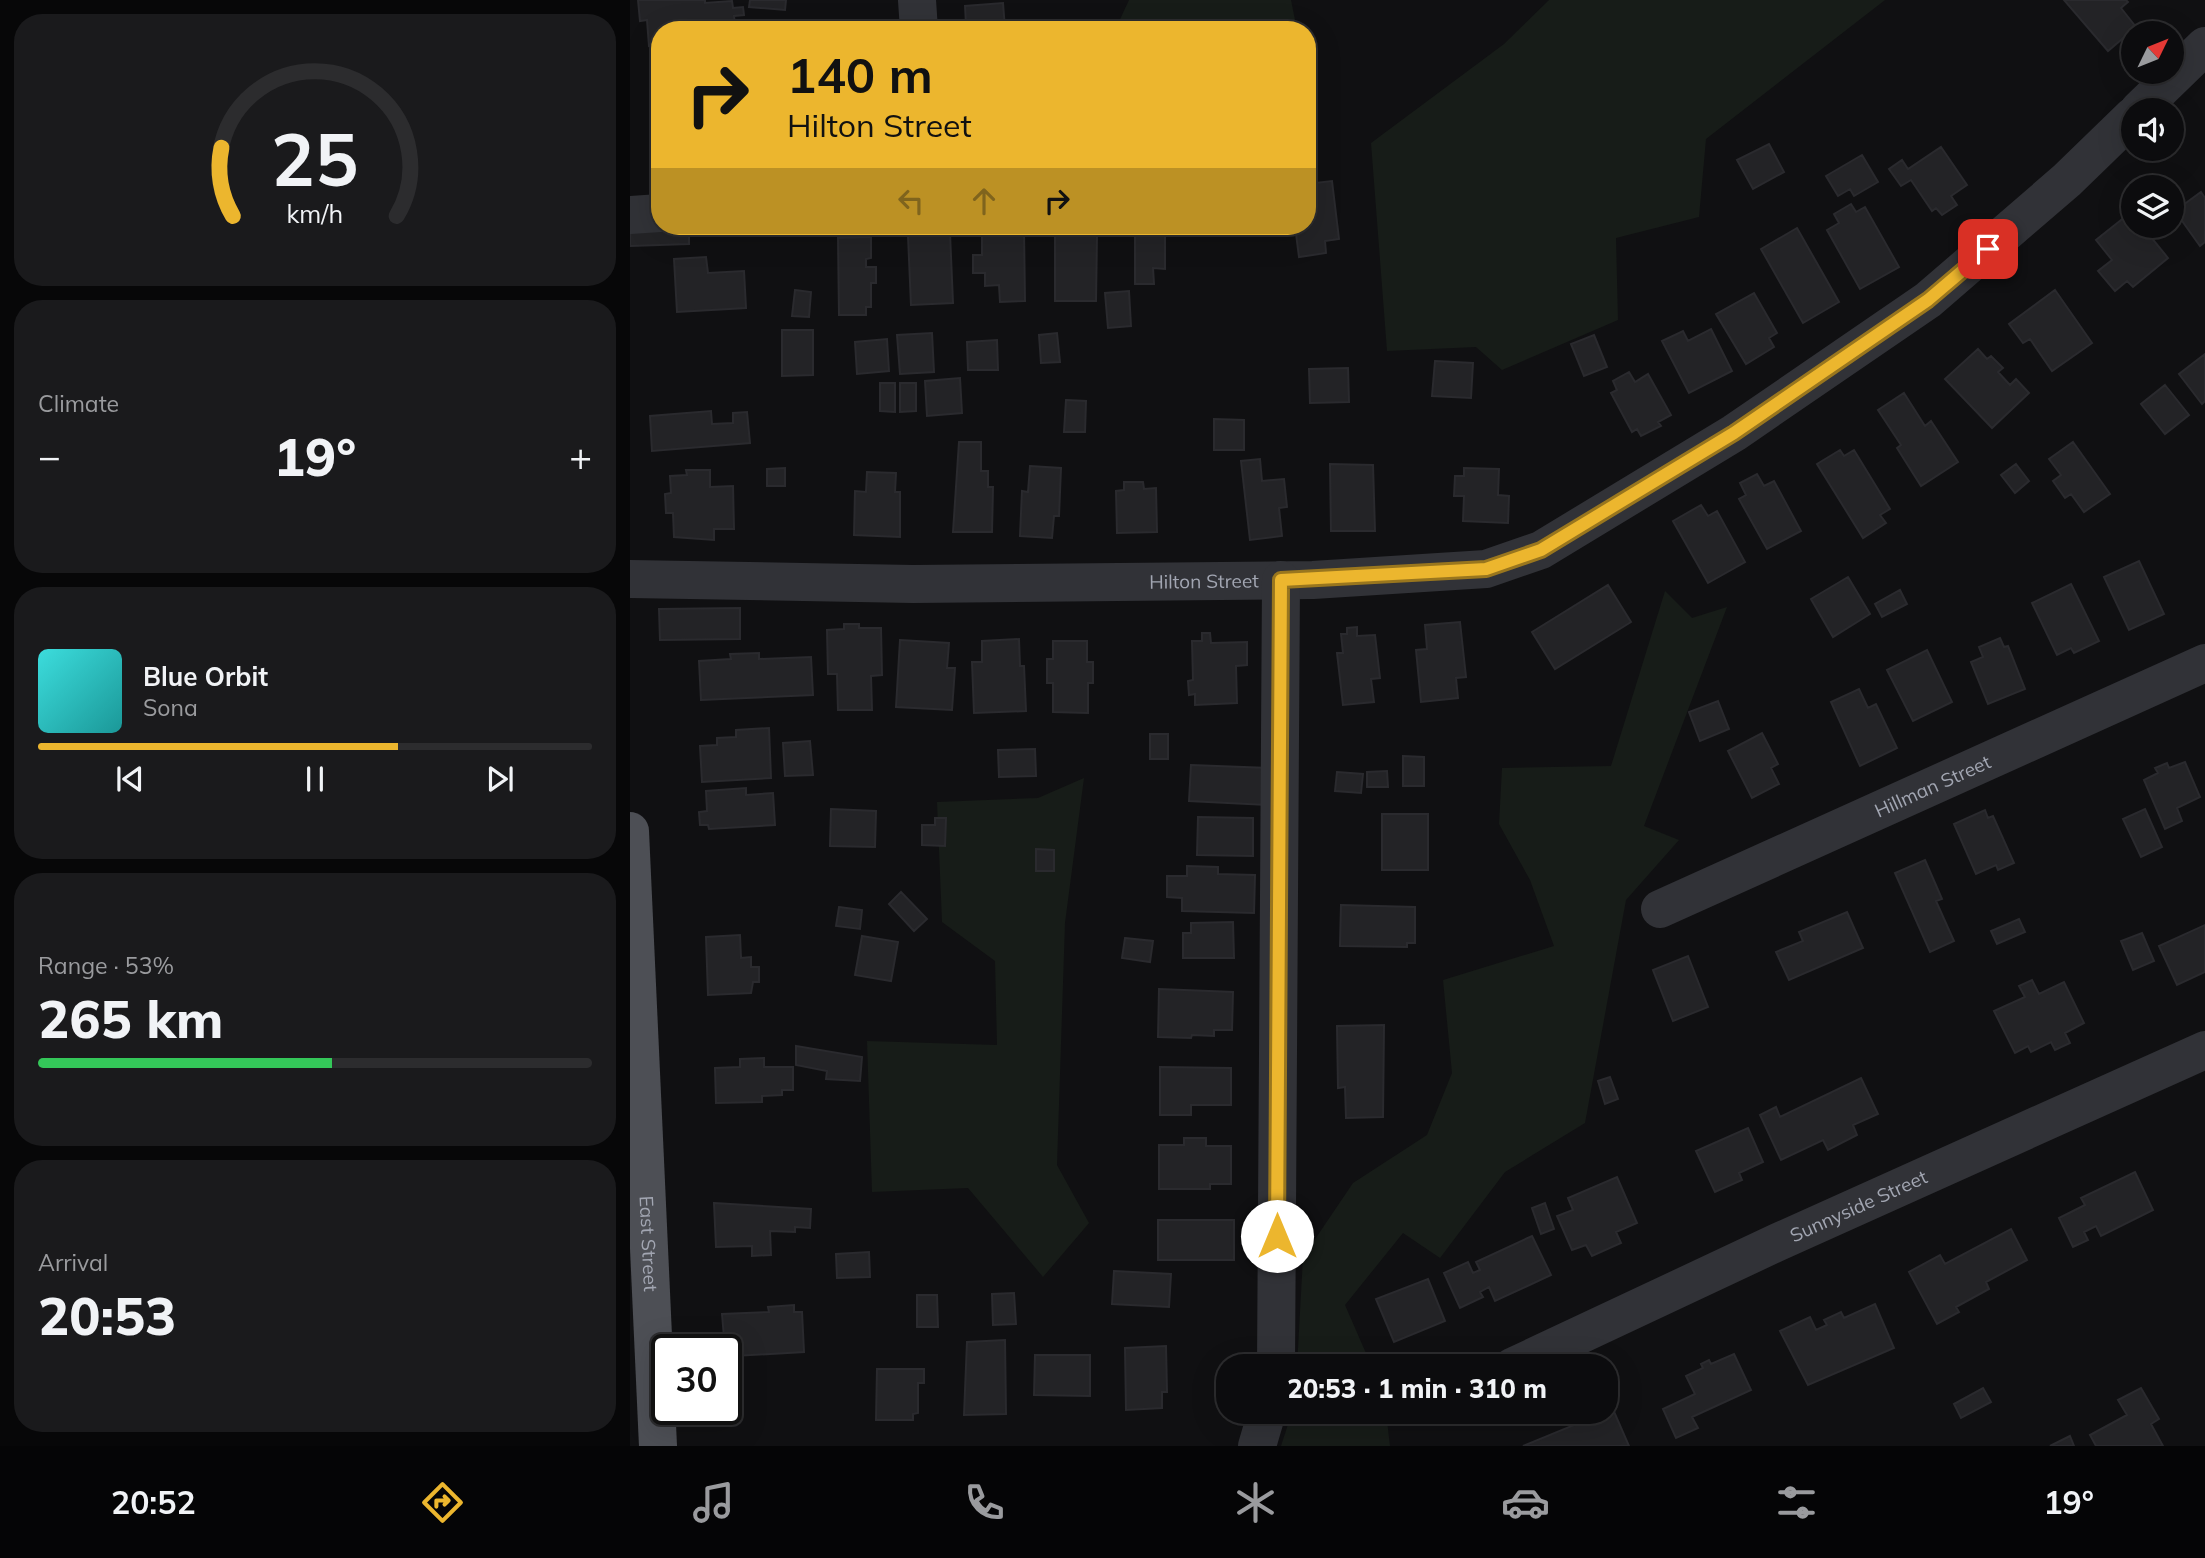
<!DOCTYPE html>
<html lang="en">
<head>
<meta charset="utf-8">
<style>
  :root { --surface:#0c0c0e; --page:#1a1a1c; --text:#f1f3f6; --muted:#9a9b9e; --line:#2c2c2e; --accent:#ecb62e }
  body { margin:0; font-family:Mulish,sans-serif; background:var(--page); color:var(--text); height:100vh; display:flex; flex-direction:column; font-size:26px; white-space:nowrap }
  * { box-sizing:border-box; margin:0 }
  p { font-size:23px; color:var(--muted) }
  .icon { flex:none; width:38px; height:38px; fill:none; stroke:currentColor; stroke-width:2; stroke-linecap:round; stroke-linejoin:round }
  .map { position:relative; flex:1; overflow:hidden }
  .details { display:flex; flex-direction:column; gap:14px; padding:14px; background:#070708; width:630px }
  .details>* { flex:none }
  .guide { position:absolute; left:21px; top:21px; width:665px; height:214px; border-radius:28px; box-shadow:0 7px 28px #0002,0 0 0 2px var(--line); background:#ecb62e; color:#111; overflow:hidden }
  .needle { width:46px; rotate:47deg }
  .tools { position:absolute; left:1491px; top:21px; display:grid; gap:14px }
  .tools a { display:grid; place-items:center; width:63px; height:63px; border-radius:50%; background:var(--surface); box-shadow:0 7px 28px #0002,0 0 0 2px var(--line); font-size:35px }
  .speed { position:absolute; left:21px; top:1334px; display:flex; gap:14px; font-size:35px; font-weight:700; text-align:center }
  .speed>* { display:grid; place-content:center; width:91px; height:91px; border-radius:50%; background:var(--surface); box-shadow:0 7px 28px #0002,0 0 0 2px var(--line); line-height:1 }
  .speed .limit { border:4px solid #111; border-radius:10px; background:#fff; color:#111 }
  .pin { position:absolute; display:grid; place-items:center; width:60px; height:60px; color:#fff; margin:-30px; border-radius:14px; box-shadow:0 4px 10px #0006 }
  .me { position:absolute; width:77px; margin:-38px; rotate:0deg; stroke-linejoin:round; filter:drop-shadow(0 0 5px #0008) }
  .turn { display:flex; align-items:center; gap:24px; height:147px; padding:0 21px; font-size:32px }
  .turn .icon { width:91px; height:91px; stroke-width:2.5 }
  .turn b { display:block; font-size:49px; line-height:60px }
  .lanes { display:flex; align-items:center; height:66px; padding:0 21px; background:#0003; justify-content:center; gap:35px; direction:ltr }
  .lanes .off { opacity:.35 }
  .big { font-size:52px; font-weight:800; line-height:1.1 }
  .details .widget { flex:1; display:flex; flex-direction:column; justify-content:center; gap:10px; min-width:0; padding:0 24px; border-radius:28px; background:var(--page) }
  .details .dial { align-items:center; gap:0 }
  .dial svg { height:182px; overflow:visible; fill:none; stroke:var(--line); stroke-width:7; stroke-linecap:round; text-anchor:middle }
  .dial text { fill:var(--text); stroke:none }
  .song { display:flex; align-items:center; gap:21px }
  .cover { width:84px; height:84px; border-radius:10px; background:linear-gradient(135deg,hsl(180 70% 55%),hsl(180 70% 35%)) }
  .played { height:7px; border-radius:4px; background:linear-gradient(90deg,var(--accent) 65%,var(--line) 65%) }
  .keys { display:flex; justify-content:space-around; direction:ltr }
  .heat { display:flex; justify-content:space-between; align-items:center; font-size:38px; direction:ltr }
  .charge { height:10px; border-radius:5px; background:linear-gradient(90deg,#34c759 53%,var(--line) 0) }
  .trip { position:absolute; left:586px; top:1354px; width:402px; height:70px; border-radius:28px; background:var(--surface); box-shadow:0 7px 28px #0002,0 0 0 2px var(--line); font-weight:800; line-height:70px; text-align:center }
  .tab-bar { display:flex; height:112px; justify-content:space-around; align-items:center; background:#050506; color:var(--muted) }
  .tab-bar .icon { width:49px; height:49px }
  .tab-bar .current { color:var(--accent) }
  .tab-bar b { font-size:32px; color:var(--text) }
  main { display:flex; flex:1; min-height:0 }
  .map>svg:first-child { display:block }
</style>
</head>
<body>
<main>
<section class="details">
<div class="widget dial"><svg viewBox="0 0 100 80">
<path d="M14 69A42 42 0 1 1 86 69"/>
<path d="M14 69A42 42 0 0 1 9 39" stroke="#ecb62e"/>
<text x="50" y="56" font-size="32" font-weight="700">25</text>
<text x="50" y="72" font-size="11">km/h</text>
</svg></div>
<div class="widget"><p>Climate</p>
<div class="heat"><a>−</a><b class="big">19°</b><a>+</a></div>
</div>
<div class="widget">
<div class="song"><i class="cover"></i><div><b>Blue Orbit</b><p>Sona</p></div></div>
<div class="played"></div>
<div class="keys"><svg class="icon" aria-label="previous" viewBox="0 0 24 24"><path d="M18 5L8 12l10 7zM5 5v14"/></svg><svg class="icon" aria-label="pause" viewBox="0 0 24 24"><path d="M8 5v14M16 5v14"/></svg><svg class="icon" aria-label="next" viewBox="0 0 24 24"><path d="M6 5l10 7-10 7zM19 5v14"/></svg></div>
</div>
<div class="widget"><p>Range · 53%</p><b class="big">265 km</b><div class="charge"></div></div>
<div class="widget"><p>Arrival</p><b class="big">20:53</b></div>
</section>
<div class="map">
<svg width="1575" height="1446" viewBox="0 0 1575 1446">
  <rect width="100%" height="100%" fill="#101012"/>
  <path fill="#171c18" d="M499,0h162l4,20 -23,10h-157z
    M919,0h336l-179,139 -7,78 -83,21 2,82 -116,50 -26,-23 -89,4 -16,-208 133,-99z
    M1035,591l27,27 35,-11 -83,219 35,14 -53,60 -41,223 -80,49 -65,86 -37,-25 -58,72 27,62h-75l6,-110 50,-74 74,-48 25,-62 -9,-93 111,-34 -24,-66 -31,-56 3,-56 109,-2z
    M454,778l-19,145 -8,242 32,58 -46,54 -75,-89 -96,4 -5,-151 130,4 -2,-84 -53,-39 -5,-120 101,-4z
    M662,1412h94l4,34h-109z"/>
  <path fill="#232326" stroke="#2a2a2e" stroke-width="2" d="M8,0h67v3l27,-2 1,7 10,-1 1,8 -10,1 1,9 -18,2v3h-57v14l-11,2 -2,-26 -7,1z
    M120,0h36l-1,10 -36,-3z
    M1434,0h62l2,2 -7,6 15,19 -28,24z
    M373,3l2,26 9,1h-52v-6h4l-1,-18z
    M200,28h63v2h-63z
    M30,92v38h-4l-3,-37z
    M1139,144l15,28 -31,17 -16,-29z
    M1311,147l26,38 -16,11 6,9 -15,10 -6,-7 -4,3 -21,-31 -10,6 -12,-17 13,-9 6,9z
    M1232,155l16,27 -24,14 -4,-7 -12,7 -12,-20z
    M702,181l7,58 -14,2 1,12 -27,4 -4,-31h12v-42z
    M1571,192l4,6v44l-5,4 -25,-35z
    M1221,204l5,8 9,-5 34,60 -39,22 -33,-59 12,-7 -5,-9z
    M1501,212l2,14h9l26,32 -35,29 -6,-6 -12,10 -17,-20 14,-11 -16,-20z
    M0,218l30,8h29v18l-59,2z
    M425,226h21l-1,9h22l-1,66h-41z
    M505,226h30v43l-12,-1 1,16h-19z
    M1167,228l42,74 -36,21 -42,-74z
    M394,231l1,70 -25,1 -1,-17 -14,1v-13h-12v-18h9v-23z
    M320,233l3,70 -42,2 -3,-69z
    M241,237v21l-5,1v8h10v16h-5v24h-5v8h-27l-1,-77z
    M76,257l2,16 36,-2 2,37 -69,4 -3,-53z
    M165,290l16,2 -2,25 -17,-1z
    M1425,290l37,53 -40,28 -22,-32 -7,4 -14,-19z
    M499,291l2,35 -23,2 -3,-35z
    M1124,293l23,40 -8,5 5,9 -28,17 -30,-50z
    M1081,329l21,42 -43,22 -27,-52 21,-10 5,10z
    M152,330h31v45l-31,1z
    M302,333l2,39 -34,2 -3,-39z
    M427,333l3,29 -19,1 -2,-28z
    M964,335l13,32 -23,9 -13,-32z
    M257,339l2,32 -32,3 -2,-32z
    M367,340l1,30h-30l-1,-28z
    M1348,349l9,10 4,-3 12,12 -5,4 12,13 6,-6 13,14 -37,35 -47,-49z
    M1575,354v47l-3,3 -23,-30z
    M805,361l38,2 -2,35 -39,-2z
    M718,368l1,34 -39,1 -1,-34z
    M999,372l6,10 13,-8 23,41 -13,7 3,4 -20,10 -4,-7 -5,3 -21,-39 6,-3 -4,-9z
    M330,378l2,35 -35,3 -2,-35z
    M250,383h15v29l-15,-1z
    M270,383h16v28l-16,1z
    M1535,385l24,30 -24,19 -24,-30z
    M1274,393l21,33 6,-5 27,41 -37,24 -24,-38 4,-3 -23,-35z
    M436,400l20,1 -1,31h-21z
    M81,411l1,13 21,-1v-10l14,-1 3,31 -98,8 -2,-35z
    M584,419l30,1v30h-30z
    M329,442h22v29h7v16h5l-1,45h-39z
    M1443,442l37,52 -26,18 -13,-18 -6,4 -12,-17 8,-6 -12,-16z
    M1210,450l4,6 10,-6 36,59 -10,6 6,8 -23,15 -46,-74z
    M630,459l2,22 22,-2 3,28 -8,1 3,28 -32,4 -9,-79z
    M700,464l43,1 2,66h-44z
    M1386,464l13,17 -14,12 -14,-18z
    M400,466l31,2 -2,48h-5l-2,22 -32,-2 2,-45 6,1z
    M155,468v18h-18v-17z
    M834,468l35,1 -1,26 11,1 -1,27 -45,-2 1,-25h-10l1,-20h9z
    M56,470h24v17l23,-1 1,43h-20v11l-40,-3 -1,-24h-7l-1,-19 6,-1 -1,-17 17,-1z
    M237,472l29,1 -1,19h5v45l-46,-2 1,-44 11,1z
    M1127,474l7,12 10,-5 27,50 -34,18 -28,-50 7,-4 -6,-12z
    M494,482h19l1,7 12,-1 1,44 -40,1 -1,-42 8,-1z
    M1071,505l7,11 9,-5 28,51 -37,21 -35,-62z
    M1509,561l25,53 -35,16 -25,-53z
    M1218,577l22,37 -37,23 -22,-38z
    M1441,584l28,57 -25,12 -3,-5 -14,7 -25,-52z
    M978,585l23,37 -76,47 -23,-37z
    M1270,590l7,14 -25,13 -7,-13z
    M110,608v31l-80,1 -1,-31z
    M830,622l6,55 -10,1 2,20 -37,4 -5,-52 11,-1 -2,-24z
    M214,624h15v4h22l1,47 -11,1 1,34h-34l-1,-36h-9l-1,-44 17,-1z
    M727,627v9l18,-1 5,43 -9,1 3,23 -31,3 -6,-52h6l-2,-19h6v-6z
    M572,633h8l1,10 36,-1v23l-11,1 1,37 -42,2v-11l-6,1 -1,-14 5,-1 -1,-39h10z
    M1370,638l4,9 4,-1 17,43 -37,15 -17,-42 12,-5 -4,-10z
    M389,639l1,27h4l2,45 -52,2 -2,-51h10v-21z
    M270,640l49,3 -2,25h8l-3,42 -56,-3z
    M423,641h34v21h6v21h-5v30l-35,-1v-29h-6v-24h6z
    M1297,650l25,52 -39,19 -26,-51z
    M129,653v6l52,-2 2,38 -112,5 -2,-39 32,-2 -1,-5z
    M1229,689l9,19 8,-4 21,44 -37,18 -29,-64z
    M1088,701l11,28 -29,12 -11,-29z
    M139,728l2,50 -69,4 -2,-36 17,-1v-7l19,-1v-7z
    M1132,733l16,31 -7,4 8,16 -27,14 -24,-47z
    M520,734h18v25h-18z
    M180,741l3,34 -28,1 -2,-33z
    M405,749l1,27 -37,1 -1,-27z
    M773,756l21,1v29h-21z
    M1555,762l15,35 -23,11 5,13 -17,8 -21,-49 14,-7 -3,-5 12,-5 2,5z
    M561,765l78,3 -2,37 -78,-4z
    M757,771l1,16h-21v-15z
    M707,772l26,2 -2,19 -26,-2z
    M116,788v7l27,-2 2,32 -66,4 -1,-4h-8l-1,-13 8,-1 -1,-20z
    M201,809l45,2 -1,36 -45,-1z
    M1515,809l17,38 -21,10 -18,-38z
    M1355,810l3,8 5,-2 21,47 -16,7 -2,-5 -20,9 -22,-50z
    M752,814h46v56h-46z
    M568,817l55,1v38l-56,-1z
    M305,818h11l-1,28 -23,-1v-20h13z
    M406,849l18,1v21h-18z
    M1295,860l17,39 -6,2 18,40 -24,11 -35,-79z
    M557,866l31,1v7l37,1 -1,38 -72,-2v-13l-15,-1v-21h20z
    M271,892l26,27 -13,12 -25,-27z
    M711,905l74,2v36h-8v4l-67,-1z
    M209,907l23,3 -2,19 -24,-3z
    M1217,912l16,36 -74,32 -13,-28 27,-11 -4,-9z
    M1389,919l6,13 -28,12 -6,-13z
    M603,922l1,36h-51v-25h8v-10z
    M1575,925v47l-28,13 -18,-39z
    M1512,933l12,28 -21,9 -12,-29z
    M110,935l1,23 10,-1v10h8v15h-6l-2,11 -43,2 -2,-58z
    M232,936l36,6 -7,39 -36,-6z
    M495,938l28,3 -3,21 -28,-4z
    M1058,956l20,51 -35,14 -20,-51z
    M1402,980l7,14 25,-12 20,41 -19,10 5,10 -15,7 -4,-8 -20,10 -3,-6 -13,7 -21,-42 31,-14 -6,-11z
    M529,989l74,3 -1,38h-18v6l-22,-1 -1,3 -33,-1z
    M754,1025l-1,92 -37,1 -1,-31 -7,1 -1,-62z
    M166,1046l66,11 -2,24 -34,-2 1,-8 -31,-6z
    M134,1058v9h29v23h-11v5l-20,1v6l-46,1 -1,-35 25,-1v-8z
    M530,1067l71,1v37h-40v10h-31z
    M980,1077l8,22 -13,5 -7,-23z
    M1231,1078l17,36 -25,11 4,10 -29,15 -5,-10 -42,20 -21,-45 16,-8 4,10z
    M1118,1128l15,34 -24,11 3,7 -27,12 -19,-41z
    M554,1138h22v8h25v38h-21v5h-51v-44h25z
    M1505,1172l18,38 -52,26 -5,-10 -12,6 4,8 -15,7 -14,-29 26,-13 -4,-7z
    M987,1177l20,46 -21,9 5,11 -29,13 -6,-11 -14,5 -15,-34 16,-6 -5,-12z
    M84,1203l97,6 -1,19 -15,-1v5l-25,-1 1,24 -19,1v-10l-36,1z
    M915,1203l9,26 -13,5 -9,-26z
    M528,1220h76v40h-76z
    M1381,1229l16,31 -41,22 3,7 -33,18 3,5 -22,12 -28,-52 31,-17 5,9z
    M902,1236l19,39 -56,26 -6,-14 -9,5 3,5 -23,11 -16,-35 24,-11 5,11 7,-3 -4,-8z
    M239,1252l1,25 -33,1 -1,-24z
    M484,1271l57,3 -2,33 -57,-3z
    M798,1279l17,42 -51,21 -18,-43z
    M384,1293l2,31 -23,1 -1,-31z
    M287,1295h20l1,32h-21z
    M1245,1304l19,44 -86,37 -28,-54 30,-14 6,13 11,-5 -3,-5 17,-8 3,6z
    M164,1305v7h8l2,40 -70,4v-6l-9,-1 -3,-35 47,-2 -1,-5z
    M375,1340l1,74 -42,1 3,-73z
    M536,1346l1,46h-5v16l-36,2 -1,-62z
    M1104,1354l17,36 -59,27 6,11 -22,10 -13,-29 32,-15 -9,-18 17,-8 -2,-4 8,-4 2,4z
    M405,1355h55v41l-56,-1z
    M247,1369h47v14h-6v30l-5,1v6h-37z
    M1353,1388l8,14 -30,16 -7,-14z
    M1511,1388l18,31 -8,5 12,22h-67l-6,-11 37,-20 -9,-15z
    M982,1407l17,39h-106l83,-34z
    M1440,1436l4,10h-24z"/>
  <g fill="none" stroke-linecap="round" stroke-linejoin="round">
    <g stroke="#313237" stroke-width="38">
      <path d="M287,0l2,30"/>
      <path d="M1509,110l66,-64"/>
      <path d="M0,215l30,-2"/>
      <path id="s1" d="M0,579l283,5 400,-4 173,-11 55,-19 193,-117 194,-133 139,-120 66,-64"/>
      <path id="s2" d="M1030,909l545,-246"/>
      <path d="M646,1367l5,-787"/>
      <path id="s3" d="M882,1367l266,-125 427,-192"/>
      <path d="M627,1446l10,-34"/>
    </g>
    <path stroke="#4d4f55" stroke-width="38" id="s4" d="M0,831l28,615"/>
  </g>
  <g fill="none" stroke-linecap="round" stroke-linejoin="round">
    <defs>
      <path id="route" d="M647,1236l4,-656 205,-11 55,-19 193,-117 194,-133 60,-51"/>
    </defs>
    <use href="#route" stroke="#99761e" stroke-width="18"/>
    <use href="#route" stroke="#ecb62e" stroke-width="12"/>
  </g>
  <g text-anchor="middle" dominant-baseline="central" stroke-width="7" stroke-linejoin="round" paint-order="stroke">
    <g font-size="19" fill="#a2a6b2" stroke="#0b0b0d">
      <text stroke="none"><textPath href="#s1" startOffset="574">Hilton Street</textPath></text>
      <text stroke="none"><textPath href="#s2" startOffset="299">Hillman Street</textPath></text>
      <text stroke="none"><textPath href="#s3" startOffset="382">Sunnyside Street</textPath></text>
      <text stroke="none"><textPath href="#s4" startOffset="413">East Street</textPath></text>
    </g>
  </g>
</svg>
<div class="tools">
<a><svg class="needle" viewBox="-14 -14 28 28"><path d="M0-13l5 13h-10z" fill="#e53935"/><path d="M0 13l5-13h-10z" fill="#9a9b9e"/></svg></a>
<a><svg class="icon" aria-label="sound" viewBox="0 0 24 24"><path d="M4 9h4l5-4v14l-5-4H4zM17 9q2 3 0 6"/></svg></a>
<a><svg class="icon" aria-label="layers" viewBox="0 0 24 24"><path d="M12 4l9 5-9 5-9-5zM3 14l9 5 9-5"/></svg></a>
</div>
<div class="speed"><div class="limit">30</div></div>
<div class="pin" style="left:1358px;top:249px;background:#d93025"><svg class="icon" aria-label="arrive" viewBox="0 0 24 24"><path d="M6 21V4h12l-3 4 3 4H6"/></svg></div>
<svg class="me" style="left:647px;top:1236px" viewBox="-20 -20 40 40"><circle r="19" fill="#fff"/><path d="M0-13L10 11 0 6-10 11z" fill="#ecb62e"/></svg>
<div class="trip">20:53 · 1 min · 310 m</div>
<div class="guide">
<div class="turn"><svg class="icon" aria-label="right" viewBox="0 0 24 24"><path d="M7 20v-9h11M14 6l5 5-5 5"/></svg><div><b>140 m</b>Hilton Street</div></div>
<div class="lanes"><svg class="icon off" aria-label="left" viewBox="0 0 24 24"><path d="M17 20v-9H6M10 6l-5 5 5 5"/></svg><svg class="icon off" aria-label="ahead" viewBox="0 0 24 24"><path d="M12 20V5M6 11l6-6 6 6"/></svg><svg class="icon" aria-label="right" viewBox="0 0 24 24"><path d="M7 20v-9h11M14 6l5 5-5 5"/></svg></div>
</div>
</div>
</main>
<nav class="tab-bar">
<b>20:52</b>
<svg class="icon current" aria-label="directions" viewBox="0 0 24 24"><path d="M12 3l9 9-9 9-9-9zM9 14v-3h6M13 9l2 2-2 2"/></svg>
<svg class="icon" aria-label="music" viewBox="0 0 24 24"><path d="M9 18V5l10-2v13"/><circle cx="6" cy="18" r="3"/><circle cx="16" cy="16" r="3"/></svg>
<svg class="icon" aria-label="phone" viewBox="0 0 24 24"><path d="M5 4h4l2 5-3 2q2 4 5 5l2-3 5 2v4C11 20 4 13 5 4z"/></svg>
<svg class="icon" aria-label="climate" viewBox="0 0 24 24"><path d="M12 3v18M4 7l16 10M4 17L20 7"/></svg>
<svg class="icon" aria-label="car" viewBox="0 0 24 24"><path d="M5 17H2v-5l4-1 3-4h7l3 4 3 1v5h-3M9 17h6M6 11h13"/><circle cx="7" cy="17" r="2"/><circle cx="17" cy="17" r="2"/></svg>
<svg class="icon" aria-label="filters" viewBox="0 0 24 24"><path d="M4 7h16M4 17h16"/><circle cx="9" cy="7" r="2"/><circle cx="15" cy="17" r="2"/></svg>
<b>19°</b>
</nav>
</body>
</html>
